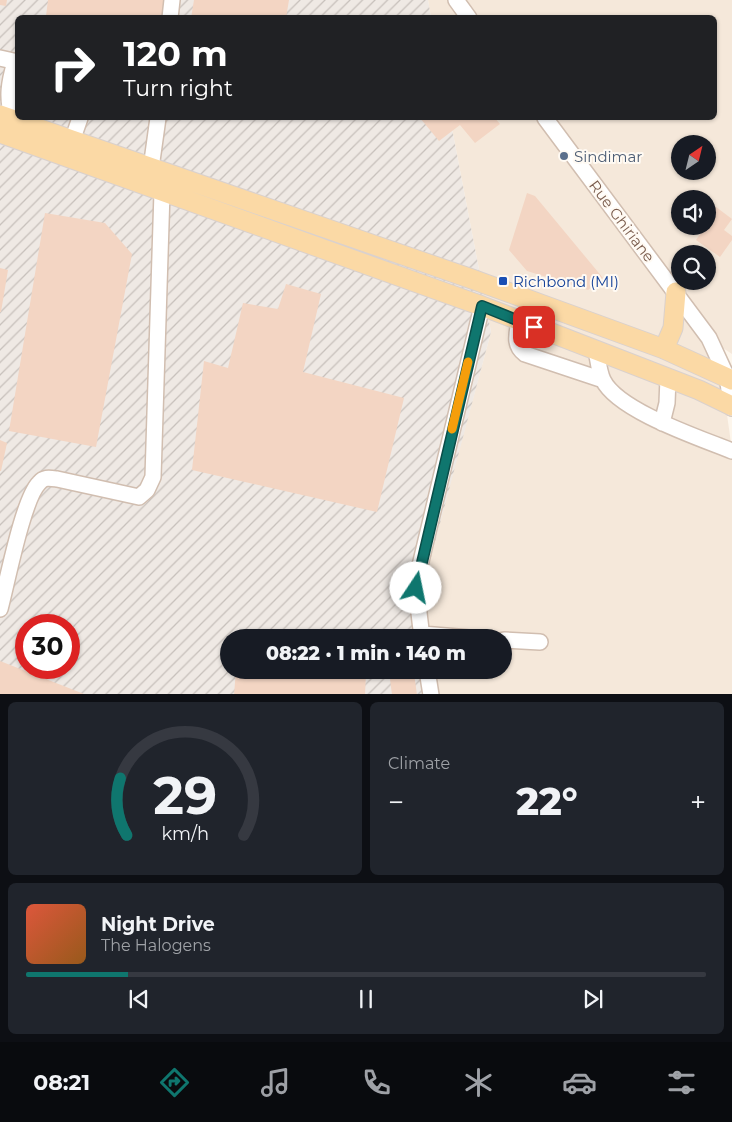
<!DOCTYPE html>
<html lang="en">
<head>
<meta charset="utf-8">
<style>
  :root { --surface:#171b24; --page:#20242c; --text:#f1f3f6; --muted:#9ea1a6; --line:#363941; --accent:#0f766e }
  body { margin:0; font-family:Montserrat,sans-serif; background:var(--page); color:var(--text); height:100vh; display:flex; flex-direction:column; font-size:19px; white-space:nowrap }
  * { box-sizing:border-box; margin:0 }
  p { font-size:16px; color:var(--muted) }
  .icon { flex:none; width:28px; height:28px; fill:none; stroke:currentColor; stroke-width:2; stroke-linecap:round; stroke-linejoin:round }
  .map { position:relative; height:694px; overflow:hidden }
  .side { display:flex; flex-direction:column; gap:8px; padding:8px; background:#0d0f14; flex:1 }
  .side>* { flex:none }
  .banner { position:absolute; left:15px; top:15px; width:702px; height:105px; border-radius:8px; box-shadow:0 1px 4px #0004; background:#202124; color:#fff; overflow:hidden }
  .needle { width:32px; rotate:35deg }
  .buttons { position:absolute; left:671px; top:135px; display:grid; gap:10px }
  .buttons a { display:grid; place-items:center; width:45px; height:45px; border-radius:50%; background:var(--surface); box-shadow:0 1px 4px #0004; font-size:25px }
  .speed { position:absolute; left:15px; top:614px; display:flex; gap:10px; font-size:25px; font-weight:700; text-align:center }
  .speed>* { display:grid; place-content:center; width:65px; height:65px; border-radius:50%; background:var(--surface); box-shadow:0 1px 4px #0004; line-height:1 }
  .speed .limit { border:8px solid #d22; background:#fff; color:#111 }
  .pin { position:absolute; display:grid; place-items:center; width:42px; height:42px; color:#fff; margin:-21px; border-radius:10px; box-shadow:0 2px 8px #0006 }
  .me { position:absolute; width:55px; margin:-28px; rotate:11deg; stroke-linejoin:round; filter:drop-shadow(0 0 4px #0008) }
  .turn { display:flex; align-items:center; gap:18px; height:105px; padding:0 25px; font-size:22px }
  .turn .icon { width:65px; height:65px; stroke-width:2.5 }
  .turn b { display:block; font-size:35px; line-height:42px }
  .big { font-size:38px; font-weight:800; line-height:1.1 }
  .side .card { flex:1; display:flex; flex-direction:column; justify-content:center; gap:8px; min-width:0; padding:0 18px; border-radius:8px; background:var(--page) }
  .side .dial { align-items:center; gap:0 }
  .dial svg { height:130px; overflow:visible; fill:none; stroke:var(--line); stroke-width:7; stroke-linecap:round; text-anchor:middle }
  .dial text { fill:var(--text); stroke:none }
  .song { display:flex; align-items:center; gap:15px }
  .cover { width:60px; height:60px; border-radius:8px; background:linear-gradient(135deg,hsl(10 70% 55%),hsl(30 70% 35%)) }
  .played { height:5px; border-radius:2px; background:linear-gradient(90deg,var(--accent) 15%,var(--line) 15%) }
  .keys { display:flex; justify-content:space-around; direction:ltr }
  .heat { display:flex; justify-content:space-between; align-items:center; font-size:28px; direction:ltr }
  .side .tiles { flex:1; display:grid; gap:8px; grid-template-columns:1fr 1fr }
  .card:last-child { grid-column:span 2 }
  .trip { position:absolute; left:220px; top:629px; width:292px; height:50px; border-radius:25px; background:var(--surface); box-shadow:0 1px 4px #0004; font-weight:800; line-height:50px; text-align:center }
  .tabs { display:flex; height:80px; justify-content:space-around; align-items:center; background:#090b0e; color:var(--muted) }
  .tabs .icon { width:35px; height:35px }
  .tabs .on { color:var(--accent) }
  .tabs b { font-size:22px; color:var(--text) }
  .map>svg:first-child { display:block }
</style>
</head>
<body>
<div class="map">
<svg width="732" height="695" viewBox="0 0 732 695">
  <defs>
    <pattern id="industrial-furrows" width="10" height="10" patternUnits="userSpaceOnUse" patternTransform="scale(1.25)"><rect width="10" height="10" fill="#efe9e4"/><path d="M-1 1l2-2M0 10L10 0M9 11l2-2" fill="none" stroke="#c7c0bb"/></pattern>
  </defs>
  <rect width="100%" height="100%" fill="#fdf6ec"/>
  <path fill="#f5e8da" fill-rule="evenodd" d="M428,0h304v354l-15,-10 15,106v244h-294l-4,-24h70v-32l-76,-1 -8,-42 71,-263 -41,-214h265v-100l-284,-1zM680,144h28v27h-28zM680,199h28v27h-28zM680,254h28v27h-28z"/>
  <path fill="url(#industrial-furrows)" fill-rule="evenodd" d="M0,0h428l3,17 -413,1v100h432l41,214 -70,263 7,42 -199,1v32h205l4,24 -438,1zM26,625h43v43h-43z"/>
  <path fill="#f3d5c3" d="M0,0h7l-1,6 -6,-1z
    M48,0h117l-3,18h-110l-6,-2z
    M194,0h95l-3,18h-95z
    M420,118h75l5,6 -25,19 -15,-18 -21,16z
    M527,193l8,3 68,82 -15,12 -61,-19 -18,-21z
    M696,193l8,6h-12z
    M708,201l24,18 -8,11 8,6v4l-12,17 -24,-17 6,-9 -7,-5h13z
    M45,213l60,10 27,31 -36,193 -87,-16z
    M0,268l8,2 -7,42h-1z
    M286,284l35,10 -18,78 101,26 -27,114 -185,-42 12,-109 24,7 15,-65 35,6z
    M0,440l7,3 -6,28h-1z
    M0,661l84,33v1h-84z
    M236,670h102l28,3 -1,22h-131z
    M389,671l25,2 3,22h-25z"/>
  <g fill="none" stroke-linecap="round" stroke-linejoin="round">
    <defs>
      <path id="minor" d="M456,0l13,18
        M170,18l2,-18
        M0,58l18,4
        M545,118l164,220 18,39 5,31
        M13,119c-7,-21 -4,-37 2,-57
        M72,141l8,-23
        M151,168l7,-50
        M519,321c-2,13 -6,24 6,33l78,26
        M596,350c2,10 3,22 7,30 15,31 97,58 129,71
        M662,423l5,-20 1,-25
        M0,609c7,-26 23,-110 39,-126 5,-6 10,-5 18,-4l82,18 8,-7 6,-13 9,-285
        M422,634l48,4
        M422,638l-6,-50 1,-10 65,-272
        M504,640l36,2
        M427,670l4,25"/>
      <path id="major" d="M0,115l469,163 195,71 68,31
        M0,133l482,173 217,84 33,16
        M664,349l9,-21 3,-36"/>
    </defs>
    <use href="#minor" stroke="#d1beb0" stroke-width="18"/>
    <use href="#major" stroke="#dad1cd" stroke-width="21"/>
    <use href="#minor" stroke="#fff" stroke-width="15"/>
    <use href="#major" stroke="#fbd9a5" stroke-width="19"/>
  </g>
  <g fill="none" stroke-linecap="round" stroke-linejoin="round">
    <defs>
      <path id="route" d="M416,588l66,-282 52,21"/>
    </defs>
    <use href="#route" stroke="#0a4d48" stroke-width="12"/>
    <use href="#route" stroke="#0f766e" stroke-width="9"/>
    <path stroke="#f59e0b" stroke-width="9" d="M452,429l16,-67"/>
  </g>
  <circle fill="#5c6f8a" stroke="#fffaf3" stroke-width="2" cx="564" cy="156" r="5"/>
  <rect fill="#1a4fb4" stroke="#fffaf3" stroke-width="2" x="498" y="276" width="10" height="10" rx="2.5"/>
  <g text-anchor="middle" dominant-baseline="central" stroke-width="4" stroke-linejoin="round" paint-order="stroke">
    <g font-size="15" fill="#4e5e75" stroke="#fffaf3" text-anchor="start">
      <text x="574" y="156">Sindimar</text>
    </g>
    <g font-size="15" fill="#7a5c4d" stroke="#fffaf3">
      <text transform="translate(622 221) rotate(53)">Rue Ghiriane</text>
    </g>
    <g font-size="15" fill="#164399" stroke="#fffaf3" text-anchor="start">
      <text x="513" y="281">Richbond (MI)</text>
    </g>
  </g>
</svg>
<div class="buttons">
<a><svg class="needle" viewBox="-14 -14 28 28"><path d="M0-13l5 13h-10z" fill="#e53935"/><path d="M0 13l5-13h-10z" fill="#9ea1a6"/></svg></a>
<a><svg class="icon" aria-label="sound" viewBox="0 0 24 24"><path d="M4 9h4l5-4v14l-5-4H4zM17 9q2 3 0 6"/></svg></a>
<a><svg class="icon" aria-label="search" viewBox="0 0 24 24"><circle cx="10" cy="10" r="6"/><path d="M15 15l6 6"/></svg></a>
</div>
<div class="speed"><div class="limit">30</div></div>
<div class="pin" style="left:534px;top:327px;background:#d93025"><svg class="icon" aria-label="arrive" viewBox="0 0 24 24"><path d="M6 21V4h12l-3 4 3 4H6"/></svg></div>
<svg class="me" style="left:416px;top:588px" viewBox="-20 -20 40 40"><circle r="19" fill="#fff"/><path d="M0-13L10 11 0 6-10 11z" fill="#0f766e"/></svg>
<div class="trip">08:22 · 1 min · 140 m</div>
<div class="banner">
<div class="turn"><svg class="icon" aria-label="right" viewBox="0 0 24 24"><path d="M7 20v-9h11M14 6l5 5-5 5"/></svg><div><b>120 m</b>Turn right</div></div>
</div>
</div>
<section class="side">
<div class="tiles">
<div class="card dial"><svg viewBox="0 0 100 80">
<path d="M14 69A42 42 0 1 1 86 69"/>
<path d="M14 69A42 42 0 0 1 10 34" stroke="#0f766e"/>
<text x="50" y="56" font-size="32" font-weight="700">29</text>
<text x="50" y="72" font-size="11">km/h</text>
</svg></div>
<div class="card"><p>Climate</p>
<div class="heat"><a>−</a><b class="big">22°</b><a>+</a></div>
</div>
<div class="card">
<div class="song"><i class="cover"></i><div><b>Night Drive</b><p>The Halogens</p></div></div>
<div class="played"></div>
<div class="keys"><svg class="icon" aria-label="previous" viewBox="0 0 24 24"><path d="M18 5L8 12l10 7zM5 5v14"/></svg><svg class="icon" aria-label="pause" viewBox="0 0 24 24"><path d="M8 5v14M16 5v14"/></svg><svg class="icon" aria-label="next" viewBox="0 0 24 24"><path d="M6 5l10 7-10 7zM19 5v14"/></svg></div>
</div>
</div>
</section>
<nav class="tabs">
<b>08:21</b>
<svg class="icon on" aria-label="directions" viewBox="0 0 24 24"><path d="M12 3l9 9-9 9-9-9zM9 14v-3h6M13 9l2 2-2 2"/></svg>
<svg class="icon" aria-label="music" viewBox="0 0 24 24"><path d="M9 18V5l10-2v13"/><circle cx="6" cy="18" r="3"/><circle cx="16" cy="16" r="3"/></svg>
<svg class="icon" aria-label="phone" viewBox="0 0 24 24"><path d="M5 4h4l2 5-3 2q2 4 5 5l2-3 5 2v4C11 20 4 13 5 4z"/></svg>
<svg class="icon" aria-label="climate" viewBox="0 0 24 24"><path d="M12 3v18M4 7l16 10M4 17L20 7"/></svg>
<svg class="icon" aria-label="car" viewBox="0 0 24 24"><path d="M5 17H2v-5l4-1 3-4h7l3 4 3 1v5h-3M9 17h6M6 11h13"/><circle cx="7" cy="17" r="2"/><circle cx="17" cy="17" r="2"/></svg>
<svg class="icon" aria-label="filters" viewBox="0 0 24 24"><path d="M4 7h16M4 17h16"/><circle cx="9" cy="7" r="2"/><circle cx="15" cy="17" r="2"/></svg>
</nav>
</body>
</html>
